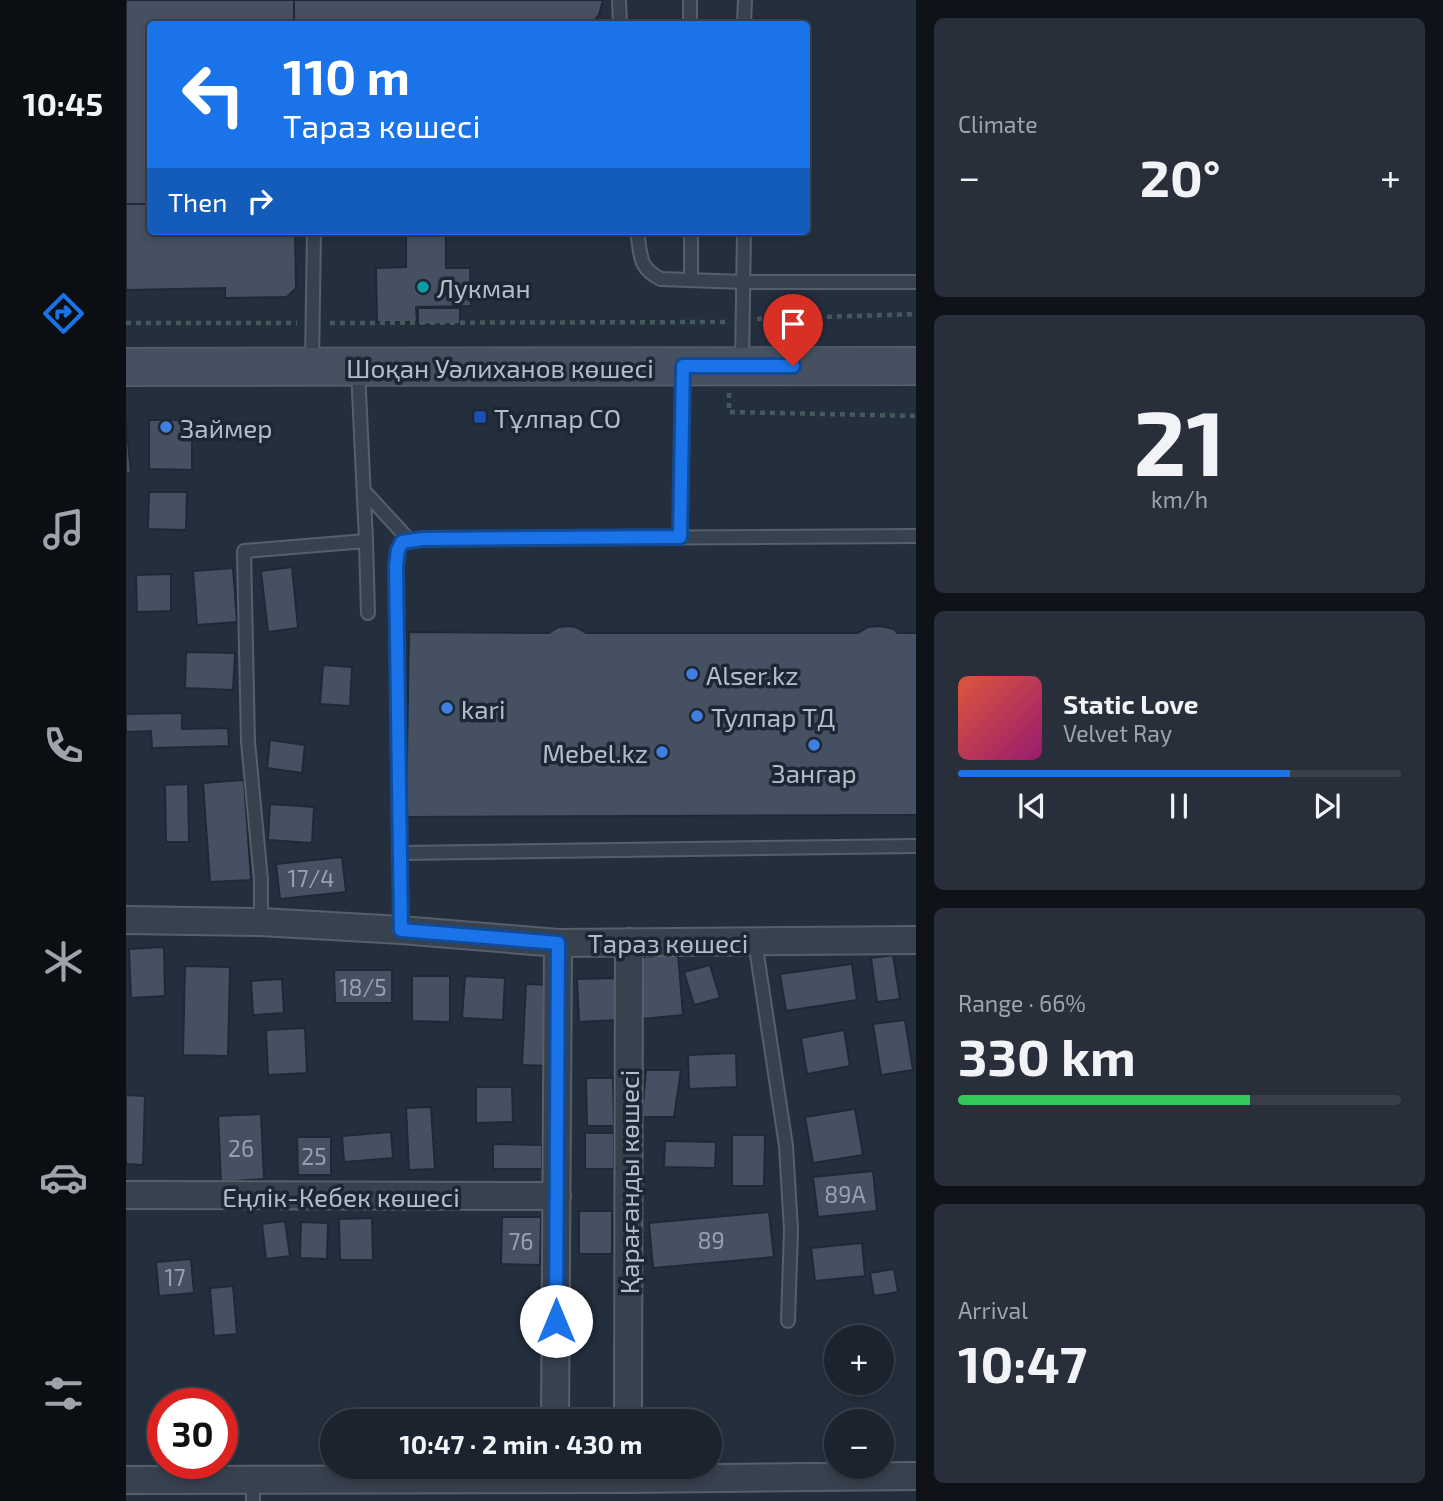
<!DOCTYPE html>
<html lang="en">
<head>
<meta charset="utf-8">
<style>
  :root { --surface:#1b232e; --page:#282f3a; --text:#f1f3f6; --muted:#a0a4aa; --line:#39404a; --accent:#1a73e8 }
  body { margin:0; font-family:"Exo 2",sans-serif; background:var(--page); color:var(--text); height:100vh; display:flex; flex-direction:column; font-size:26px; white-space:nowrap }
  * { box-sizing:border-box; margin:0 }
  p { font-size:23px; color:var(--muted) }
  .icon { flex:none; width:38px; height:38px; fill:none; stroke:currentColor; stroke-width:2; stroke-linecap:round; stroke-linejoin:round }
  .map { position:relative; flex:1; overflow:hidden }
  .drawer { display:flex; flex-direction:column; gap:18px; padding:18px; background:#0f1319; width:527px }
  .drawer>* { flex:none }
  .banner { position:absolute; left:21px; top:21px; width:663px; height:214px; border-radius:7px; box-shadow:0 4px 10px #0003,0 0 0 2px var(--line); background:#1a73e8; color:#fff; overflow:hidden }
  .fabs { position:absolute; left:698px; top:1325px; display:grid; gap:14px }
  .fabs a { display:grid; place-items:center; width:70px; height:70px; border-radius:50%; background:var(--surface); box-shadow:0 4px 10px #0003,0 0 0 2px var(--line); font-size:35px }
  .speed { position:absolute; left:21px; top:1388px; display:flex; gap:14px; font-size:35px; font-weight:700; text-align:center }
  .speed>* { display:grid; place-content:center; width:91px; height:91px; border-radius:50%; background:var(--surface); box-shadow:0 4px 10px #0003,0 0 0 2px var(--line); line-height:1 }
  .speed .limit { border:10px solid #d22; background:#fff; color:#111 }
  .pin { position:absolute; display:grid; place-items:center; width:60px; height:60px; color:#fff; margin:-72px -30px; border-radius:50% 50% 50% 0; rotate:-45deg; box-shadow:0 0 7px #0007 }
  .pin .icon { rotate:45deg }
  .me { position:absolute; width:77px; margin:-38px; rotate:0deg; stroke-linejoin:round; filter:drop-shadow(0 0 5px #0008) }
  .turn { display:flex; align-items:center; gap:24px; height:147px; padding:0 21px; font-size:32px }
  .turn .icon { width:91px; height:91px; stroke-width:2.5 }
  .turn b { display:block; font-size:49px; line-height:60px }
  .then { display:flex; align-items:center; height:66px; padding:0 21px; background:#0003; gap:14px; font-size:26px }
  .big { font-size:52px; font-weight:700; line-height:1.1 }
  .drawer .tile { flex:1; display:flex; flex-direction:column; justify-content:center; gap:10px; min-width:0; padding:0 24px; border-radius:10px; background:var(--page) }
  .drawer .dial { align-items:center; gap:0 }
  .dial b { font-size:91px; line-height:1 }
  .song { display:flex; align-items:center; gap:21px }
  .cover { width:84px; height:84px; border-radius:10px; background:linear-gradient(135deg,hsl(10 70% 55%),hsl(320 70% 35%)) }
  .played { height:7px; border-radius:4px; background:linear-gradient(90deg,var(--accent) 75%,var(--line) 75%) }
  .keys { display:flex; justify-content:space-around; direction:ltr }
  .heat { display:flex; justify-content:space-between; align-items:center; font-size:38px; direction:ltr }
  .charge { height:10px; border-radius:5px; background:linear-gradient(90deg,#34c759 66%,var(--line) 0) }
  .trip { position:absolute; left:194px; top:1409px; width:402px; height:70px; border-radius:35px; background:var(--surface); box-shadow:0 4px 10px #0003,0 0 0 2px var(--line); font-weight:700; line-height:70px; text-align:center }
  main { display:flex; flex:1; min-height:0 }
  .menu { display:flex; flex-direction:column; width:126px; justify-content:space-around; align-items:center; background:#0b0e12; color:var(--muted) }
  .menu .icon { width:49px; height:49px }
  .menu .on { color:var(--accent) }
  .menu b { font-size:32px; color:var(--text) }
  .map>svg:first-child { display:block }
</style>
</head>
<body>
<main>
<nav class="menu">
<b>10:45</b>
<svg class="icon on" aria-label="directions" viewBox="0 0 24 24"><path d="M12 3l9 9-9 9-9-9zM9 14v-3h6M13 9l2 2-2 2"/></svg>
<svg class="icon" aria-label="music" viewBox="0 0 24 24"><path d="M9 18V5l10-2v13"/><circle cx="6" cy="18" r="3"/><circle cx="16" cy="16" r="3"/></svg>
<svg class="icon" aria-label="phone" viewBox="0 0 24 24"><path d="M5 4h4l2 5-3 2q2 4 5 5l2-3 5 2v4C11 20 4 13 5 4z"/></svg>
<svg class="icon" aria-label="climate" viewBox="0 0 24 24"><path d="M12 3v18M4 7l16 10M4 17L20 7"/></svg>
<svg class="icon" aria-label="car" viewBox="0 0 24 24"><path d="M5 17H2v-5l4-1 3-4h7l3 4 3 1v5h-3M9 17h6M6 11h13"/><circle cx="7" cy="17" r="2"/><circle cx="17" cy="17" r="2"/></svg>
<svg class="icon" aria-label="filters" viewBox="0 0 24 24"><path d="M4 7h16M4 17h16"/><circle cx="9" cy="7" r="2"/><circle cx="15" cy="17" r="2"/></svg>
</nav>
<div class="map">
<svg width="791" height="1501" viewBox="0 0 791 1501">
  <rect width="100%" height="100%" fill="#242f3e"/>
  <path fill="#455162" stroke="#1f2835" stroke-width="2" d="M0,0h168v24h-144v180h-24z
    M168,0h309l-4,15 -8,9h-297z
    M0,204h24v27h145l1,57 -9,9 -62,1v-10l-99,2z
    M280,231h40v37h24l1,38 -55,1 1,15h-40l-1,-54 30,-1z
    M292,308h42v16l-42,1z
    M0,420l5,53 -5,1z
    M23,420h43v50l-43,-1z
    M23,492h38l-1,38 -38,-1z
    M166,567l6,61 -30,4 -7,-61z
    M107,568l4,54 -40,3 -4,-54z
    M45,574v37l-34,1 -1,-37z
    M442,626l8,1 10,6h272l10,-6 12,-1 14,3 3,4h20v182l-511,2 3,-185 140,1 9,-6z
    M60,652l49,1 -2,37 -48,-2z
    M197,665l29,2 -2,39 -30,-2z
    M56,713v16l46,-1 1,18 -77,2 -1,-17 -25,1v-18z
    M144,740l35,5 -3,28 -35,-5z
    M118,780l7,100 -41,2 -7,-99z
    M62,784l1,58h-23l-1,-57z
    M144,804l44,3 -2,36 -44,-3z
    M216,857l4,35 -66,7 -4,-35z
    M38,947l1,49 -34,2 -2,-49z
    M552,954l5,61 -42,4 -6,-61z
    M767,955l7,44 -23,3 -6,-44z
    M726,964l5,36 -71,11 -6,-37z
    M584,965l10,33 -26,7 -10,-33z
    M59,966l45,1 -2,89 -45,-1z
    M208,970h58v33h-57z
    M286,976h38v46l-38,-1z
    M339,976l40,2 -2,42 -41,-2z
    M490,978l2,42 -39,2 -2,-43z
    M156,979l2,34 -31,2 -2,-34z
    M400,984l27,1 -4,81 -27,-1z
    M779,1020l8,50 -32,5 -8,-51z
    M179,1028l2,45 -39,2 -2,-45z
    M718,1030l6,36 -43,8 -6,-36z
    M610,1053l1,34 -48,2 -1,-34z
    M520,1070h35l-7,47h-32z
    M460,1078h27l1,48h-27z
    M350,1087h36l1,35 -37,1z
    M0,1095l19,1 -2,69 -17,-1z
    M305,1107l4,62 -26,1 -3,-62z
    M729,1109l8,46 -50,8 -8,-46z
    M135,1114l3,65 -43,3 -3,-66z
    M265,1132l2,26 -49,4 -2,-26z
    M459,1133h29v36h-29z
    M606,1135h33l-1,51h-32z
    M171,1137h34v38h-33z
    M539,1141l51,1 -1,26 -51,-1z
    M367,1144l49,1v24h-49z
    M747,1171l4,40 -59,6 -5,-40z
    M453,1211h33v43h-33z
    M643,1212l5,45 -121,11 -4,-45z
    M376,1217h39l-1,48 -39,-1z
    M246,1218l1,42h-33l-1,-41z
    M159,1221l5,35 -24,3 -4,-35z
    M175,1222l27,1 -1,36 -27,-1z
    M736,1243l3,33 -50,5 -4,-33z
    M65,1259l3,34 -35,3 -3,-34z
    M768,1269l4,23 -24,4 -4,-23z
    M107,1286l4,48 -23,2 -4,-48z"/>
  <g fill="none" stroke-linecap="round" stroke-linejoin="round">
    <defs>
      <path id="service" d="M493,0l1,24
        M564,0v24
        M618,24l1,-24
        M511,231c4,24 1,37 24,48l82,3h174
        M565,231v49
        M186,363l2,-132
        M616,364l2,-133
        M232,370l8,171 2,72
        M238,491l46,50
        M554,537l3,-167
        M275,853l516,-7
        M135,922v-42l-13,-138 -4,-191 122,-10
        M275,930l-5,-364 2,-16 4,-8 20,-3 495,-3
        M629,941l31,205 5,84 -3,91
        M127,1480v21"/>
      <path id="minor" d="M0,920l135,2 140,8 157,13 359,-3
        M0,1195l431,1
        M429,1421l3,-478
        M502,1421l1,-479
        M0,1480l502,-1 289,-3"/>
      <path id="secondary" d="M0,367l791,-1"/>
    </defs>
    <use href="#service" stroke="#565f6c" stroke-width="16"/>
    <use href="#minor" stroke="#565f6c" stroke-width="30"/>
    <use href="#secondary" stroke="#565f6c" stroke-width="40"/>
    <path stroke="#44595c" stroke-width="4.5" stroke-dasharray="5 5" stroke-linecap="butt" d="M631,319l160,-5
      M0,323h171
      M204,323l397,-1
      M603,393v19l188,4"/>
    <use href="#service" stroke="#38414e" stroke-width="12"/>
    <use href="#minor" stroke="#38414e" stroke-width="26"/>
    <use href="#secondary" stroke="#465061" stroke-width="37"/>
  </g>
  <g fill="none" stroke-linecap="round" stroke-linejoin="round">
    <defs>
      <path id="route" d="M430,1321l2,-378 -157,-13 -5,-364 2,-16 4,-8 20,-3 258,-2 3,-171h110"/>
    </defs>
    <use href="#route" stroke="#114b97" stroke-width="18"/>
    <use href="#route" stroke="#1a73e8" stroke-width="12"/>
  </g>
  <circle fill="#0f9aa8" stroke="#1d2633" stroke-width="2.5" cx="297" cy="287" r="7"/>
  <rect fill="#1a4fb4" stroke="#1d2633" stroke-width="2.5" x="347" y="410" width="14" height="14" rx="3.5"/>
  <g fill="#3f7fe0" stroke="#1d2633" stroke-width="2.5">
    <circle cx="40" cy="427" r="7"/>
    <circle cx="566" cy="674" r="7"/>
    <circle cx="321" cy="708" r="7"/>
    <circle cx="571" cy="716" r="7"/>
    <circle cx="688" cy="745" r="7"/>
    <circle cx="536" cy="752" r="7"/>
  </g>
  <g text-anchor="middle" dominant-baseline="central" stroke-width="7" stroke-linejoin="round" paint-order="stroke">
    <g font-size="23" fill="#98a1af">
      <text x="185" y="878">17/4</text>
      <text x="237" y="987">18/5</text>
      <text x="115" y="1148">26</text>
      <text x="188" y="1156">25</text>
      <text x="719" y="1194">89А</text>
      <text x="585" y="1240">89</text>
      <text x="395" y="1241">76</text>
      <text x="49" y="1277">17</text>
    </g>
    <g font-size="26" fill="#b4bcc9" stroke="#1d2633" text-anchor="start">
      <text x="311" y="287">Лукман</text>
      <text x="368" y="417">Тұлпар СО</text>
      <text x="54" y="427">Займер</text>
      <text x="580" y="674">Alser.kz</text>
      <text x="335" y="708">kari</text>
      <text x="585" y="716">Тулпар ТД</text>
      <text x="522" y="752" text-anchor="end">Mebel.kz</text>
      <text x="688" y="772" text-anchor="middle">Зангар</text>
    </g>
    <g font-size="26" fill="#b4bcc9" stroke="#1d2633">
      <text x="374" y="367">Шоқан Уәлиханов көшесі</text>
      <text x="542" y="942">Тараз көшесі</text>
      <text transform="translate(502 1182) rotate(-90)">Қарағанды көшесі</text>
      <text x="215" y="1196">Еңлік-Кебек көшесі</text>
    </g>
  </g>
</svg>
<div class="fabs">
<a>+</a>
<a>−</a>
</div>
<div class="speed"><div class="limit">30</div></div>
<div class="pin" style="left:667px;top:366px;background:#d93025"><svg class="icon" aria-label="arrive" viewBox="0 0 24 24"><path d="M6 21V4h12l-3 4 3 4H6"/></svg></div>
<svg class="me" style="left:430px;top:1321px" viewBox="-20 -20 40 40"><circle r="19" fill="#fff"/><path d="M0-13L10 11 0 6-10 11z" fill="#1a73e8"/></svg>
<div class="trip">10:47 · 2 min · 430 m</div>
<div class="banner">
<div class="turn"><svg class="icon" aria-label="left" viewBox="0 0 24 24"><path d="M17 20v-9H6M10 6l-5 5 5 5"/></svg><div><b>110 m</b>Тараз көшесі</div></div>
<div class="then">Then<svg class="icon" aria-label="right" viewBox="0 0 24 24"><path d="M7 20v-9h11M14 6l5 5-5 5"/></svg></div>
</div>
</div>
<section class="drawer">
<div class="tile"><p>Climate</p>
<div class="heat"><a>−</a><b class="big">20°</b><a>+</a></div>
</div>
<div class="tile dial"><b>21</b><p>km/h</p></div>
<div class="tile">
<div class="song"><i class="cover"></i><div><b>Static Love</b><p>Velvet Ray</p></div></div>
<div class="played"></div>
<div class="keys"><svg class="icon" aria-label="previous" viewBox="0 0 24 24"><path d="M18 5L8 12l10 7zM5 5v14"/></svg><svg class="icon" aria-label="pause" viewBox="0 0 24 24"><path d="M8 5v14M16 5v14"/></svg><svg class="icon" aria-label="next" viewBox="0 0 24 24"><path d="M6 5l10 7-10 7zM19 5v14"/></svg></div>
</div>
<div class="tile"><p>Range · 66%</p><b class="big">330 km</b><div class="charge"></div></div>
<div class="tile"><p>Arrival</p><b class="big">10:47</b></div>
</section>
</main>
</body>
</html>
